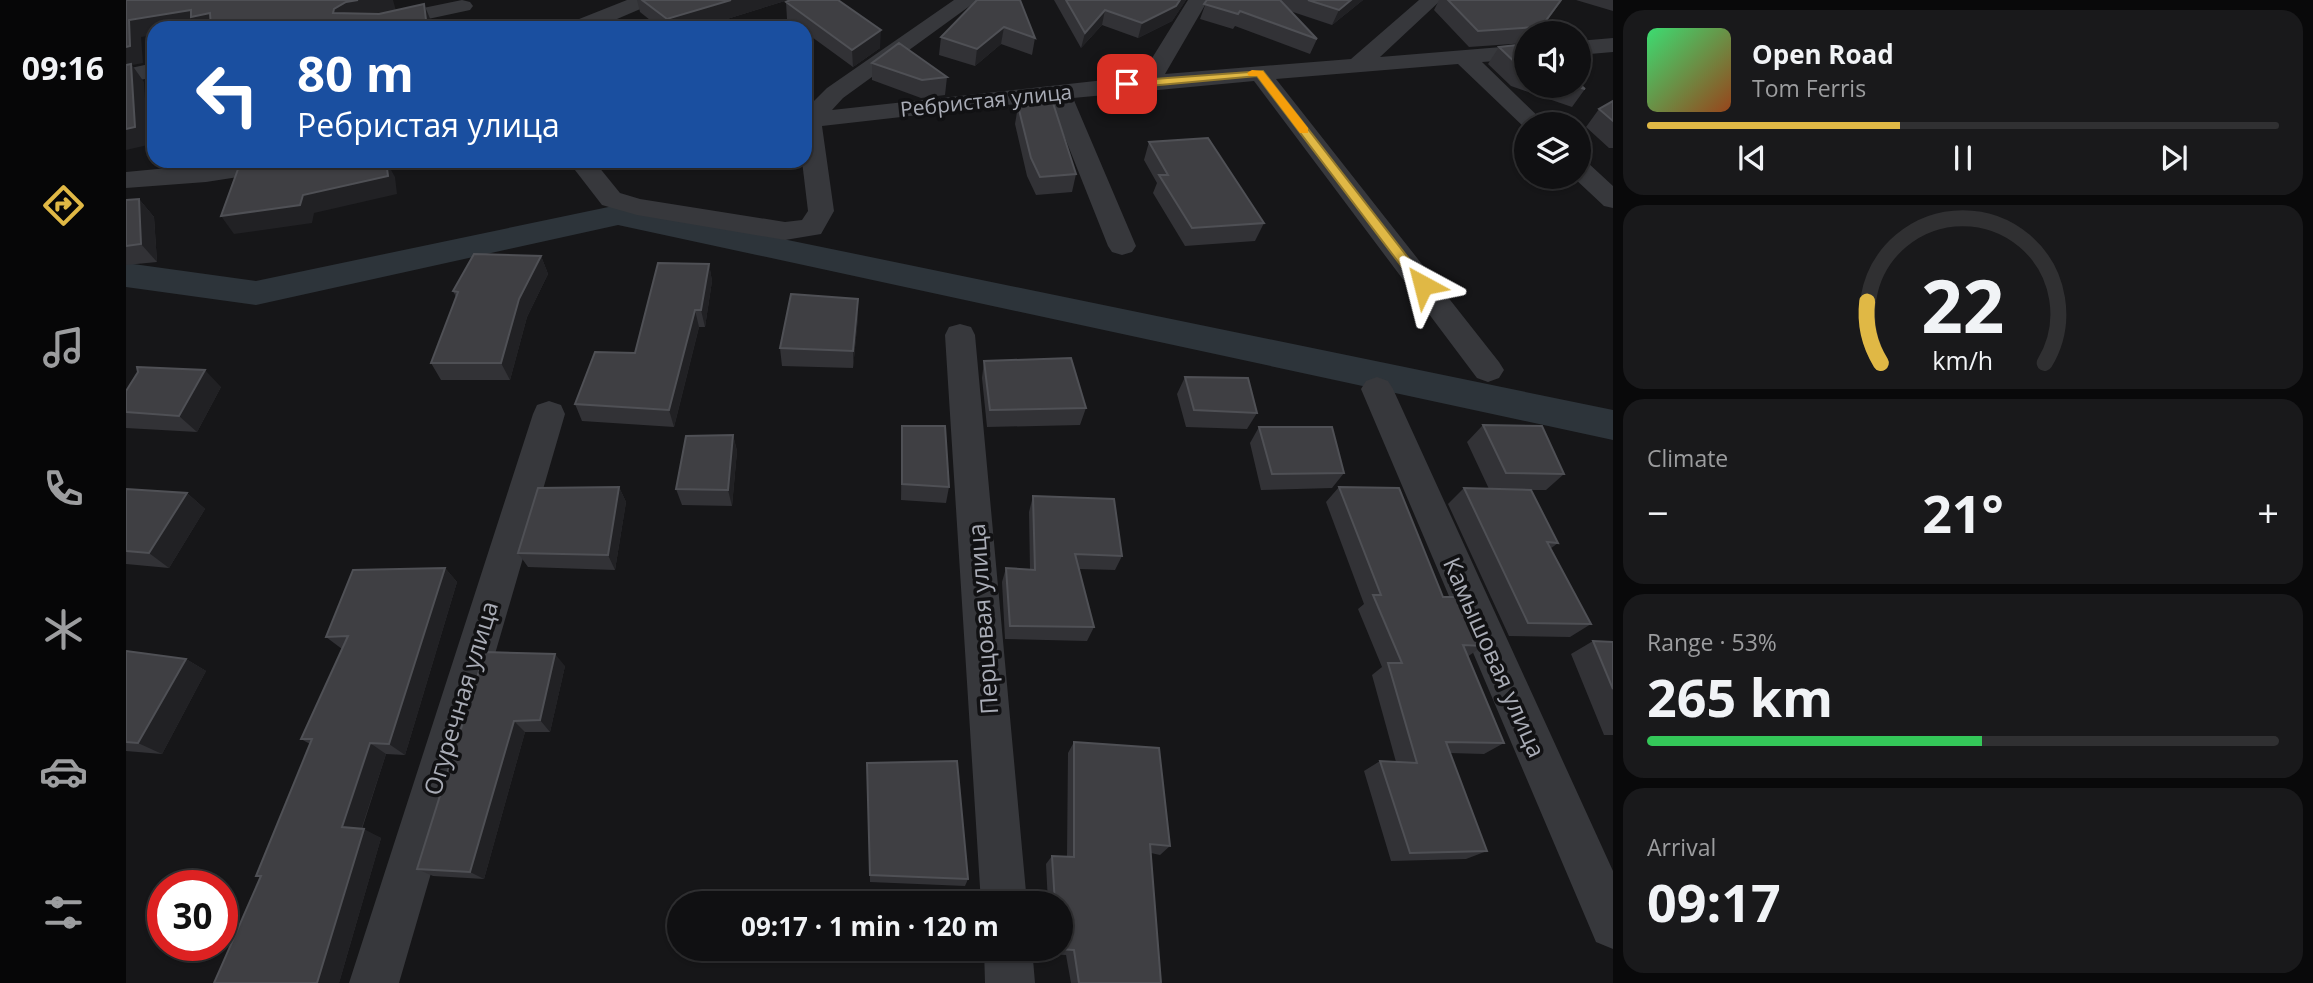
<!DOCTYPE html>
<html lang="en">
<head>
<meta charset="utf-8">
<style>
  :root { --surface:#101012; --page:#19191b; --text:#f1f3f6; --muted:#9c9d9f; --line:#303032; --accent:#e0b845 }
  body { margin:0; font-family:"Open Sans",sans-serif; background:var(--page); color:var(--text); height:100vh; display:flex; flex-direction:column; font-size:26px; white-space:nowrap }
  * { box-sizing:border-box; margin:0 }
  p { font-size:23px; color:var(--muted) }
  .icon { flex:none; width:38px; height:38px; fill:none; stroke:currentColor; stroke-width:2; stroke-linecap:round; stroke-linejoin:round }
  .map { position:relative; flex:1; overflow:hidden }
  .sheet { display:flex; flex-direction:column; gap:10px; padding:10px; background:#09090a; width:700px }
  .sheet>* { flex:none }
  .hud { position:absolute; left:21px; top:21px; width:665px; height:147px; border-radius:21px; box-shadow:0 2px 5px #0004,0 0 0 2px var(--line); background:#1a4fa0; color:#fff; overflow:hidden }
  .buttons { position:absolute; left:1388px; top:21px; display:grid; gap:14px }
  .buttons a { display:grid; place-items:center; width:77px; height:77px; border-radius:50%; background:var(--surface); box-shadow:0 2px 5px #0004,0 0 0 2px var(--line); font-size:35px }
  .speed { position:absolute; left:21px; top:870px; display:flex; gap:14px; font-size:35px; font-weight:700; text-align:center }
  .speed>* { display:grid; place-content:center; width:91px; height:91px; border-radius:50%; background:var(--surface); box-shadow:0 2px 5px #0004,0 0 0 2px var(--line); line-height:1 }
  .speed .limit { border:10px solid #d22; background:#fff; color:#111 }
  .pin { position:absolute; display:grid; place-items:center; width:60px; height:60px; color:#fff; margin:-30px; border-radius:14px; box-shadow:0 4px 10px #0006 }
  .me { position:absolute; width:77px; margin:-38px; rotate:322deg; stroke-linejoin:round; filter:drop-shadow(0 0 5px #0008) }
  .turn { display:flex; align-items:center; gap:24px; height:147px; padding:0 35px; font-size:32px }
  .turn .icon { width:91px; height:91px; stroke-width:2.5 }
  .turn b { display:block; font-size:49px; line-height:60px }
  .big { font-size:52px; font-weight:700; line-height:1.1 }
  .sheet .tile { flex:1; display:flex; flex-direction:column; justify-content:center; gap:10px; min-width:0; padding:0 24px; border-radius:21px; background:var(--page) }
  .sheet .dial { align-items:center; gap:0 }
  .dial svg { height:182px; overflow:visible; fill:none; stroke:var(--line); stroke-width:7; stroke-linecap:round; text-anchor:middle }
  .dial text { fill:var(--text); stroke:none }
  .song { display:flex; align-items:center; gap:21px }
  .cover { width:84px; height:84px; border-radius:10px; background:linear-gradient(135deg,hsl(140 70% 55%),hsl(20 70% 35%)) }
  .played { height:7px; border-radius:4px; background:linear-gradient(90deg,var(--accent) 40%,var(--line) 40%) }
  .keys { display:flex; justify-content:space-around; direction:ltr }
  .heat { display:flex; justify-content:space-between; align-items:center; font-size:38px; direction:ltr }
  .charge { height:10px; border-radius:5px; background:linear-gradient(90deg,#34c759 53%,var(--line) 0) }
  .trip { position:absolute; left:541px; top:891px; width:406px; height:70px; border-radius:35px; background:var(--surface); box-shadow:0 2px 5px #0004,0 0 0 2px var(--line); font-weight:700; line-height:70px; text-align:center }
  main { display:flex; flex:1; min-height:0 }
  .tab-bar { display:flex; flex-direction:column; width:126px; justify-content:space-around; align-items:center; background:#060607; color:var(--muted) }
  .tab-bar .icon { width:49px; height:49px }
  .tab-bar .current { color:var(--accent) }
  .tab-bar b { font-size:32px; color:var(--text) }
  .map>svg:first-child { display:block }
</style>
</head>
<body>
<main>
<nav class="tab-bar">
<b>09:16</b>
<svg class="icon current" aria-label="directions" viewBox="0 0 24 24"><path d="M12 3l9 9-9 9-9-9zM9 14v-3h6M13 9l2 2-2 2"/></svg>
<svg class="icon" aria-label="music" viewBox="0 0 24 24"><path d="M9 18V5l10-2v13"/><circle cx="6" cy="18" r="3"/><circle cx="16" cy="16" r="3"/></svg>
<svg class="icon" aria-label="phone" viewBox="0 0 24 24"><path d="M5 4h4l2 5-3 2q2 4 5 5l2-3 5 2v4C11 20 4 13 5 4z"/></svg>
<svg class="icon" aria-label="climate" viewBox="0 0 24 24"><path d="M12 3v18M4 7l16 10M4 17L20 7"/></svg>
<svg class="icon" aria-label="car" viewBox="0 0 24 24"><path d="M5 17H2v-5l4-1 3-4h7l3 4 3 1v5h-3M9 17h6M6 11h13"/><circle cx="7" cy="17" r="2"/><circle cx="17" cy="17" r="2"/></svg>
<svg class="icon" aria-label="filters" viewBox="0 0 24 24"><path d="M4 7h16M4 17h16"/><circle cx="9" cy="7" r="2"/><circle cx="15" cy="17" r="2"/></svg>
</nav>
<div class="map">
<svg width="1487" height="983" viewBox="0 0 1487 983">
  <rect width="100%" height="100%" fill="#161618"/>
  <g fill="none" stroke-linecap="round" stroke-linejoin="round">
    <path fill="#2d343a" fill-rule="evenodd" d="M492,205l995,205v30l-995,-215 -362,80 -130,-18v-24l130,18z"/>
    <path fill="#37383c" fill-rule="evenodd" d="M336,0l8,2 3,4 -3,4 -84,18h-42l11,-6z
      M501,0h28l-3,4 -56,24h-30l3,-5z
      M828,0h24l-135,98 -11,12 309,-34 47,-76h20l-43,74 186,-15 68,-59h22l-61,57 146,-12v14l-44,3 64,62h-20v5l-68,-65 -182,15 223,283 5,8 -5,8 -11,4 -11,-4 -223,-297 -181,17 63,148 -4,6 -10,3 -10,-3 -4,-6 -58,-146 -228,26 12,85 -13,23 -36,6 -148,-25 -35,-10 -34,-44h26l26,32 20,6 145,23 17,-2 6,-9 -6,-50h3v-51l22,-22z
      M1487,38v14l-35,3v-14z
      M28,63v14l-28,6v-14z
      M1452,159l9,3 26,24v22l-9,-2 -31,-29h5z
      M115,161h63l-4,5 -9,3 -85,13 -80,6v-16z
      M834,324l11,3 4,8 52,568h-46l-36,-568 4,-8z
      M1251,377l11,4 5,8 220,482v78l-17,-7 -235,-553 5,-8z
      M423,401l12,4 4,9 -166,569h-50l184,-569 4,-9z
      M858,948h48l3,35h-50z"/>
  </g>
  <path fill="#323236" d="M511,0h151l-90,28h-38l-20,-16z
    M851,0l58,38 -3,17 -31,-11 -26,22 -36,-11 2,-18z
    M928,0h132l-14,21 -34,17 -36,-13 -21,23z
    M1081,0h156l-31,25 -42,-14 27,28 -7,15 -75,-28 -2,3 -33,-10z
    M1313,0h123l-24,33h-12v10l-57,4 -35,-37z
    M1450,0h37v11z
    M660,2l94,46 -27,19 -48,-35v-4h-5l-13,-9z
    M1400,44v42h52l7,3 -13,18 -61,-21 -23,-22 11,-17z
    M746,63l75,14 -2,18 -24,3 -49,-18z
    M1487,101v47h-4l-23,-21 13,-18z
    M892,106l58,68 -4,18 -36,3 -9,-19 -12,-52z
    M1023,142l115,81 -9,18 -70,5 -32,-53 4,-10 -13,-23z
    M13,199l15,18 3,45 -31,3v-65z
    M415,256l7,18 -21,43 -17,63h-69l-10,-17 25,-66 -3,-6z
    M583,264l3,17 -7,46h-6l-25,100 -92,-6 -7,-17 60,-51z
    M732,317l-5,51 -71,-2 -2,-18z
    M858,361l102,47 -6,17 -93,2 -5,-49z
    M1059,377l72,36 -10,16 -61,-2 -9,-33z
    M95,387l-24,45 -71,-4v-37z
    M1357,425l81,49 -18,16h-36l48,53 -8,6 41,75 -21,13 -61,-1 -61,-132 16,-16 25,1 -22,-47z
    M776,426l47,61 -3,16 -45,-3z
    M1133,427l85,46 -12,15 -71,2 -11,-47z
    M607,435l4,16 -5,55 -50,-1 -6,-16z
    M493,487l7,15 -11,68 -87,-3 -10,-14z
    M1213,487l104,110 40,49 -16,11 37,86 -20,11 -34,-1 37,98 -21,8 -75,2 -27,-90 16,-10 16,1 -24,-87 10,-8 -24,-58 6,-5 -38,-102z
    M0,489l61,4 18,16 -36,59 -43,-4z
    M907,496l89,60 -7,14 -36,-1 15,58 -7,14 -82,-2 -3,-57 4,-14 24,1 -1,-57z
    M319,568l12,14 -52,173 -19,-1 -24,75 19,9 -42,145h-125l47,-106 -5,-1 54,-132 -9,-5 41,-90 -16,-12z
    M1467,641l20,1v93h-9l-33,-81z
    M0,651l60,8 20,12 -44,83 -36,-3z
    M359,652l80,14 -15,66h-25l-41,147 -51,-3 -16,-7z
    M948,742l96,104 -10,9 -9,-2 10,130h-90l-5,-28 -16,-1v-6h10v-45h-12l-2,-39 6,-8 15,1 1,-104z
    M741,763l101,116 -3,7 -95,-4z"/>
  <path fill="#212124" d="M232,0h35l3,11 -42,8 -21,-6 1,-4 12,-7z
    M605,0h57l-90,28h-29l-2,-9z
    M1054,0h6l-14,21 -34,17 4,-15z
    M1225,0h12l-31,25 7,-15z
    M1435,0h1l-24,33h-2z
    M298,4l7,17 1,7h-5z
    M65,10l19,3 10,15h-66v7l-13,2 2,26 -11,2 12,17 4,63 -22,5v-103l3,-27z
    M979,10l-3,15 -21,23 4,-15z
    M878,27l-3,17 -26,22 2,-17z
    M755,30l-1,18 -27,19 -1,-17z
    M150,161h6l7,11 -14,-8z
    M260,161l9,16 2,17 -83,19 -2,10 -78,11 -13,-18 82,-21z
    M13,199l15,18 3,45 -16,-18z
    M415,256l7,18 -21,43 -17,63 -9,-17 18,-64z
    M583,264l3,17 -7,46 -4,-17z
    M732,299v18l-5,51v-17z
    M569,310l4,17 -25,100 -5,-17z
    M79,370l16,17 -24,45 -18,-16z
    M607,435l4,16 -5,55 -4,-16z
    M493,487l7,15 -11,68 -7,-15z
    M61,493l18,16 -36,59 -20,-15z
    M319,568l12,14 -52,173 -16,-11z
    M429,654l10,12 -15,66 -10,-12z
    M60,659l20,12 -44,83 -24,-11z
    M388,721l11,11 -41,147 -14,-7z
    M244,743l16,11 -27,82 -17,-9z
    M238,829l17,9 -42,145h-22z"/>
  <path fill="#3f3f43" stroke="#4f5055" stroke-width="2" d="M0,0h232l-12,2 -12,7 -1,4 46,1 45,-10 3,24h-177l-4,-2 -1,2h-34l-1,-15 -19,4v-7l-62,10 1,26 -4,1z
    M516,0h89l-64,19z
    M664,0h48l43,30 -29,20 -66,-48z
    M851,0h43l15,38 -31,-11 -27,22 -36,-12z
    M940,0h114l-4,6 -34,17 -37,-13 -20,23z
    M1081,0h73l37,39 -77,-28 -2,3 -34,-10z
    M1182,0h43l-12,10z
    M1322,0h113l-22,30 -3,-3 -58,4z
    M773,43l48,34 -25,3 -50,-17z
    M1400,44v26l-4,-1 -23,-22z
    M5,64l4,63 -9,2v-64z
    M1452,83l7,6 -11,-3h4z
    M1487,101v20l-14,-12z
    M927,103l23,71 -36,3 -9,-19 -13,-52z
    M1082,138l56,85 -72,5 -33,-53h9l-19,-33z
    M115,161h35l-1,3 76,-3h35l2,15 -85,19 -3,10 -79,11z
    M13,199l2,45 -15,2v-46z
    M348,254l67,2 -22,43 -18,64h-70l27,-71 -5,-1z
    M532,263l51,1 -8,46h-6l-26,100 -94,-6 20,-52 40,1z
    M665,294l67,5 -5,52 -73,-3z
    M945,358l15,50 -96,2 -6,-49z
    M11,367l68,3 -26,46 -53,-4v-21l12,-19z
    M1059,377l63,1 9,35 -63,-3z
    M1357,425l59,1 22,48 -58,-1z
    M776,426h43l4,61 -47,-3z
    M1133,427h73l12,46 -72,1z
    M607,435l-5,55 -52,-1 10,-53z
    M493,487l-11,68 -90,-2 20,-65z
    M1213,487l60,1 44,109h20l20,49 -20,-1 41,98 -58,-1 41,109 -77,2 -30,-92 37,2 -29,-100h14l-29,-68h8z
    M1338,488l67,2 27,53 -11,-1 44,82 -63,-1z
    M0,489l61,4 -38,60 -23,-2z
    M907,496l81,3 8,57 -47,-2 19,73 -84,-1 -4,-58 29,2z
    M319,568l-56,176 -19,-1 -28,84 22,2 -47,154h-103l47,-107h-5l56,-137h-11l47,-103 -22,1 27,-67z
    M1467,641l20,1v47z
    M0,651l60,8 -48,84 -12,-1z
    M359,652l70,2 -15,66 -26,1 -44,151 -53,-3z
    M948,742l85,6 11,98 -20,-2 11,139h-82l-5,-33 -17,-1 3,-1v-45h-5l-3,-47 22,1z
    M831,761l11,118 -98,-4 -3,-112z"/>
  <path fill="#e0b845" stroke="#92782d" stroke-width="2" d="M1137,71l164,211v6h-9l-161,-212 -130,12 -5,-4 5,-3z"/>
  <path fill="#f59e0b" d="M1126,70l11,1 45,57v5h-8l-43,-57h-8l-2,-3z"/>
  <g text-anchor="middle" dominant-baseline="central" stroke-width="7" stroke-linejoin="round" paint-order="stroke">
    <g font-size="21" fill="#a9acb6" stroke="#111113">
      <text transform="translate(860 100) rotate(-6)">Ребристая улица</text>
    </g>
    <g font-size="24" fill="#a9acb6" stroke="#111113">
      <text transform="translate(856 619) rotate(-94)">Перцовая улица</text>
      <text transform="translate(1369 657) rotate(66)">Камышовая улица</text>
      <text transform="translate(334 698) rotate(-73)">Огуречная улица</text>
    </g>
  </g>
</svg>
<div class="buttons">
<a><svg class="icon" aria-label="sound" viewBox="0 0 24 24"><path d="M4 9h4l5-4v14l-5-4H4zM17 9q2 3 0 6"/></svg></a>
<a><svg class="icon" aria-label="layers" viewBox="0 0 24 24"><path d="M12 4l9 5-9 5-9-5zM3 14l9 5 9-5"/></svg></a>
</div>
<div class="speed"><div class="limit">30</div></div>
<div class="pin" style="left:1001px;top:84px;background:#d93025"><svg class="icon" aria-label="arrive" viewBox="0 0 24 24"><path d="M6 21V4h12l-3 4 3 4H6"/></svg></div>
<svg class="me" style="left:1297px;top:285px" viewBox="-20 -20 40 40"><path d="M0-17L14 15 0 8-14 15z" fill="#e0b845" stroke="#fff" stroke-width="4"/></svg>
<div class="trip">09:17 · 1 min · 120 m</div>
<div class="hud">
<div class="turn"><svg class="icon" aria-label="left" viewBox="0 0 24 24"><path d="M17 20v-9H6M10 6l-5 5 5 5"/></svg><div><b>80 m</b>Ребристая улица</div></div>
</div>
</div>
<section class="sheet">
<div class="tile">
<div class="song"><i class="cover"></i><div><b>Open Road</b><p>Tom Ferris</p></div></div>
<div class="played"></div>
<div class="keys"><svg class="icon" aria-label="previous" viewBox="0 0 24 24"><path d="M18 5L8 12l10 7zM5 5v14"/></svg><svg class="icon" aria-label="pause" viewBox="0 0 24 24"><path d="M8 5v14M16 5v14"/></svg><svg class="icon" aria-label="next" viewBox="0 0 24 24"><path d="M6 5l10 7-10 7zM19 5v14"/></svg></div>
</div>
<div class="tile dial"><svg viewBox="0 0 100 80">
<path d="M14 69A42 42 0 1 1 86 69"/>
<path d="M14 69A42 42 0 0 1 8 42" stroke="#e0b845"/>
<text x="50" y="56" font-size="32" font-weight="700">22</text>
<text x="50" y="72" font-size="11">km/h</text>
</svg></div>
<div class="tile"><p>Climate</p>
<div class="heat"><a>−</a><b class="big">21°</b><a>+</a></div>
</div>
<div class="tile"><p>Range · 53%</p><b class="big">265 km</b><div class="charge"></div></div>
<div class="tile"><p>Arrival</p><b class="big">09:17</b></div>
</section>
</main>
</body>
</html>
